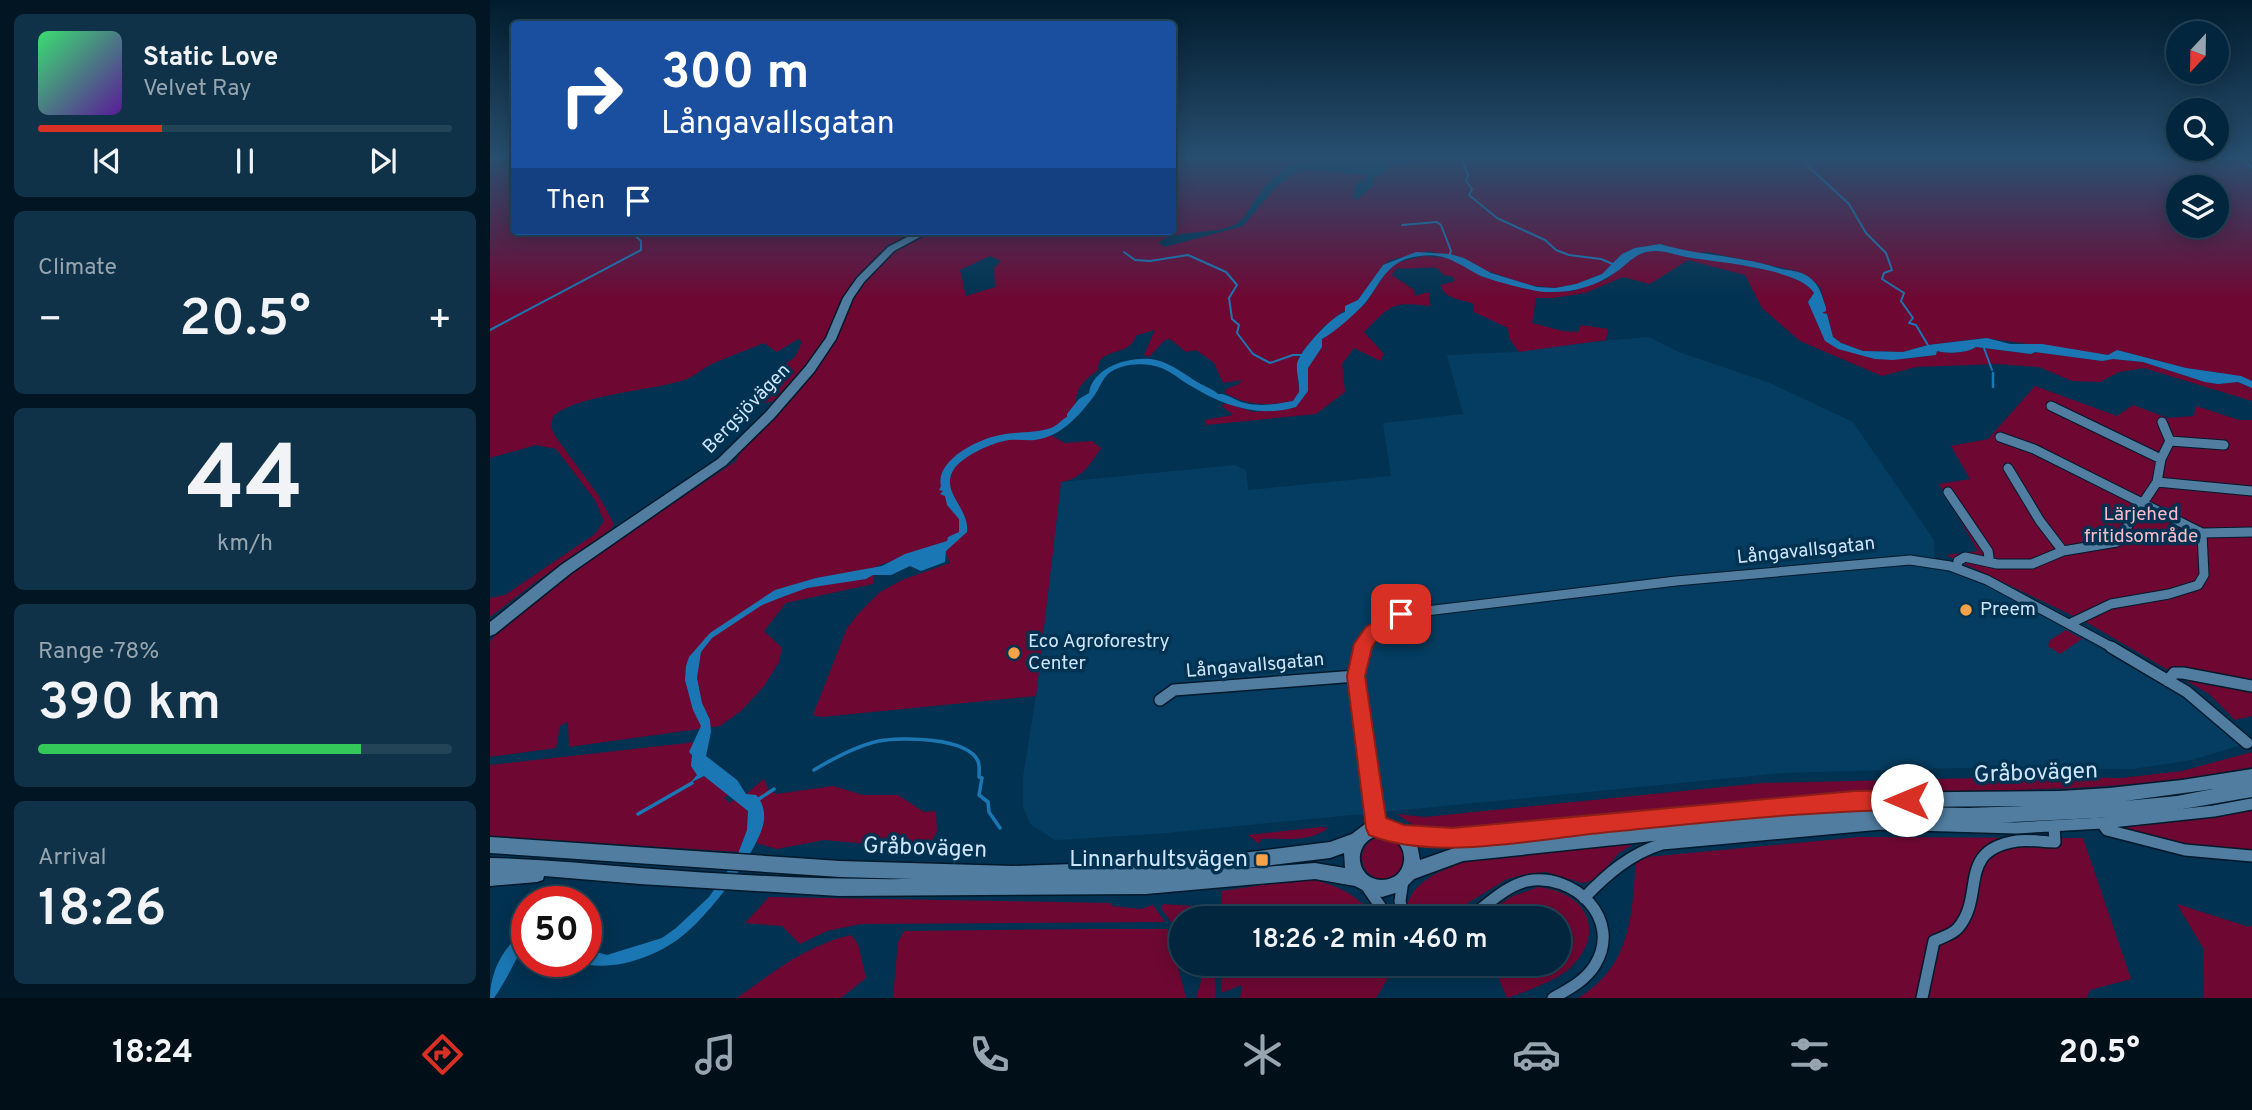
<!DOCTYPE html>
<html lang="en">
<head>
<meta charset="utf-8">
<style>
  :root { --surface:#02263d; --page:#103248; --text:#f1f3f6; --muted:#96a5b0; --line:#234357; --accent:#d93025 }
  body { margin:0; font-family:Overpass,sans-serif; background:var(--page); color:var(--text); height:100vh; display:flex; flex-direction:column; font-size:26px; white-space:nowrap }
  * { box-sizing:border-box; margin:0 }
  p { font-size:23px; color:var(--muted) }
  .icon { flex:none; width:38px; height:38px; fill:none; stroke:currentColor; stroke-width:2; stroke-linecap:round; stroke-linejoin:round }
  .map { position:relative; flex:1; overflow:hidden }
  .details { display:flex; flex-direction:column; gap:14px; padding:14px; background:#011522; width:490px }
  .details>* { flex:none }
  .hud { position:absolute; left:21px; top:21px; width:665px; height:214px; border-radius:7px; box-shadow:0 4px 18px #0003,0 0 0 2px var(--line); background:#1a4fa0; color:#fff; overflow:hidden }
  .needle { width:46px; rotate:202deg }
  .buttons { position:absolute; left:1676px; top:21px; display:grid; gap:14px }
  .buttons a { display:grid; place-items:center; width:63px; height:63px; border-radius:50%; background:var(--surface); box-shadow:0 4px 18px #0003,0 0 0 2px var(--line); font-size:35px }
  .speed { position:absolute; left:21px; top:886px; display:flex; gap:14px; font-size:35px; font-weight:700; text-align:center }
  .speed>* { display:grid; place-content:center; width:91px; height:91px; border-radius:50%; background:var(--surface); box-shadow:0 4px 18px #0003,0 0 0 2px var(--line); line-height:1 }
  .speed .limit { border:10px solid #d22; background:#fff; color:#111 }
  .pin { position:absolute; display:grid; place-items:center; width:60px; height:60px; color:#fff; margin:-30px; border-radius:14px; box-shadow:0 4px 10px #0006 }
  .me { position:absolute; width:77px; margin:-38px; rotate:270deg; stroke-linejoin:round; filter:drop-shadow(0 0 5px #0008) }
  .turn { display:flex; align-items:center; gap:24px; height:147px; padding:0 35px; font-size:32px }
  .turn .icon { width:91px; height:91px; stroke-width:2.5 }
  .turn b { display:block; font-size:49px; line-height:60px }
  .then { display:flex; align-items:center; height:66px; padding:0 35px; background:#0003; gap:14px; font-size:26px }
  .big { font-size:52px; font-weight:600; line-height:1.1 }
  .details .widget { flex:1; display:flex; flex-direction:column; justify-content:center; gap:10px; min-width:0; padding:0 24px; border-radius:10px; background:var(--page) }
  .details .dial { align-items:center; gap:0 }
  .dial b { font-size:91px; line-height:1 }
  .song { display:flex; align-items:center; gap:21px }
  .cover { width:84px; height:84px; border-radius:10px; background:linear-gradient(135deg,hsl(140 70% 55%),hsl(270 70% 35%)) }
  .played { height:7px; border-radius:4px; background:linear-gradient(90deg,var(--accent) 30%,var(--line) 30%) }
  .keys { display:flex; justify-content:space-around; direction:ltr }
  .heat { display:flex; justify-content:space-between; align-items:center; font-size:38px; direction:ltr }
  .charge { height:10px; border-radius:5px; background:linear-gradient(90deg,#34c759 78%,var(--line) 0) }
  .trip { position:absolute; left:679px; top:906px; width:402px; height:70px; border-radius:35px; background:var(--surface); box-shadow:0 4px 18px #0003,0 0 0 2px var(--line); font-weight:600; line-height:70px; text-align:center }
  .tab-bar { display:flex; height:112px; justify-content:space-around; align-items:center; background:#010f18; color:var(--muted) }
  .tab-bar .icon { width:49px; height:49px }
  .tab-bar .on { color:var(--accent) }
  .tab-bar b { font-size:32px; color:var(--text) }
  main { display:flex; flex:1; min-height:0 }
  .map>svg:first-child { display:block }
</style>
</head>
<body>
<main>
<section class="details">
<div class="widget">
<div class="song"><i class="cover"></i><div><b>Static Love</b><p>Velvet Ray</p></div></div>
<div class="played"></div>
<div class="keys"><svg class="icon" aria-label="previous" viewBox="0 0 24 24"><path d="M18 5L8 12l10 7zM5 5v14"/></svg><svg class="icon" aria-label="pause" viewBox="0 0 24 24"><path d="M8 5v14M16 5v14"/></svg><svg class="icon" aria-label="next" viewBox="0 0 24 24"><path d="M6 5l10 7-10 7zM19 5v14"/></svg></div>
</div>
<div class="widget"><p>Climate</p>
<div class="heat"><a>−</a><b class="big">20.5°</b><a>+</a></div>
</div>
<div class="widget dial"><b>44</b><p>km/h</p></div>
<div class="widget"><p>Range · 78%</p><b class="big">390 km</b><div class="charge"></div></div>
<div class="widget"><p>Arrival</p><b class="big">18:26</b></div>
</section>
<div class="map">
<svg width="1762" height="998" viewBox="0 0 1762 998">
  <rect width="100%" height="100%" fill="#023251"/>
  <path fill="#043d61" d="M1159,337l30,15 91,31 83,39 81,118 1,27 43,14 38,18 192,113 40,31 -56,17 -59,9 -176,-1 -174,5 -627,61 -101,6 -25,-16 -7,-18v-29l13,-81 25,-214 174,-17 11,5 2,20 143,-14 -8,-53 80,-9 -16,-59 71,-3 61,-9z"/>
  <path fill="#6e0833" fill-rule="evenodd" d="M0,158h24v73h658l1,-73h149c-7,2 -14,1 -21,3 -13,4 -31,18 -39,29 -9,10 -14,26 -26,34 -22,12 -62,4 -78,19l7,4 78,-21 32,-38 16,-13 16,-6 58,6 3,3 -13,6 -2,12 4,4 17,-15 -1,-6 11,-6 4,-9 26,-1 2,-5h836v223l-19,-6 -47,-7 -69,-18 -8,5 -125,-17 -56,7 -25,7 -40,-1 -22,-8 -8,-6 -6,-23 -6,-1 5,-5 -6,-21 -12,-11 -11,-5 -90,-19 -18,2 -28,-10 -26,4 -13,6 -20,20 -26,10 -21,4 -27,-3 -98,-34 -40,9 -7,5 -25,35 -25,19 -4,6h-4l-26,31 -2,8 2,29 -6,8c-25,5 -45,5 -68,-8l1,-4 13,-5 3,-4 -19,3 -9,-20 -18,-13 -10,2 -16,-13 -5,1 -16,17 -5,-2 11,-25 -18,5c-2,3 -4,8 -7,10 -11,10 -32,5 -32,25 -11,8 -23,18 -22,33l-9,11 1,3 -12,10 -13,4 22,12 27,-2 9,7c-11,17 -20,31 -40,34l-25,214 -215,21 -8,-2 34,-87 12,-15 21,-21 22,-12 48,-17 -8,-20 -67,24 -2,17 -87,19 -22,28 18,17 -3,14 -15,24 -23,25 -21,15 -151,21 -1,-25 -8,4 -4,22 -66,9v-115l15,-20 52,-40 179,-121 3,-7 54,-57 -29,6 -2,-3 15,-20 4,-13 14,-10 7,-15 -4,-3 -21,13 -13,-9c-17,7 -34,13 -50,20 -11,5 -21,15 -33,18 -34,10 -103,14 -128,35l-2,11 4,9 43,59 16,29 -4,6 -73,51 -47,36v-19l15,-3 90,-61 9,-13 -9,-21 -39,-51 -20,-4 -46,13zM1689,187h38v39h-38zM500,256l11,5 -7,7 1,19 -29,9 -6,-26z
    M1162,250c16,1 29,6 43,8 27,4 105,10 119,35l-6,9 12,28 18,19 66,10 32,-4 1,-4c10,3 30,2 39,-4l55,7 6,-2 65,9 10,-2 31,3 62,20 13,2 19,-2 15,6v13l-108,-33 -25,4 -19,10 -28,-1 -33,-14 -41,-3 -82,3 -34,9 -82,-35 -38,-33 -17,-33 -57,-15 -38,24 -27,-7 -38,16 -32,5h-17l-4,25 31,8 15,1 3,-7 27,4 -2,11 -87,12 -10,-14 -1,-10 -34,-16v-8c-12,-5 -31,-5 -33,-19l14,-4 -2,-4 -9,-2 -7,-7c-14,-2 -25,2 -40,0l-5,7 22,15 1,6 14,-4 1,14c-39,-5 -39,-1 -66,26l20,22 -4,7 -26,-13 -12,16 3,28 -29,22 -110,11 -1,-5 28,-5 -11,-9 4,-3 28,9 42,-5 15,-48 11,-20 44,-36 20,-31 13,-10 25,-6 26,2 33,19 64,15 25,-1 35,-12 27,-23z
    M1545,386l82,30 16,-11 35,13 26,-2 2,-10 43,14h13v296l-17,4 -26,-26 -123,-72 -140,-67 32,-4 -39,-67 31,-5 -19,-33 37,-7z
    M1576,630l16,9 -22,15 -12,-8 2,-6z
    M206,742l-6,10 7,23 -6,8 13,-7 25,18 -5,4 6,5 5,-4 13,12 -1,19 -8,22 -249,-16v-71z
    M1762,752v15c-141,30 -281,20 -423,28 -130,6 -257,28 -386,37l-30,-7 -16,-11 28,3 337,-34 259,-6 100,1 61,-7z
    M274,779l4,10 8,5 57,-8 30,9h35l26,17 12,-1 1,21 -11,17 -102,-9 -47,9 -21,-6 8,-23 -14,-24 -4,-2z
    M1762,808v44l-48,-3 -87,-19v-4z
    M831,827l7,1c-18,15 -46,10 -67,11l-2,5 -11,-9z
    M1369,837l224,1 48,141 -41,11 -3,8h-509c54,-32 54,-84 58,-140z
    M872 858a21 21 0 1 1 42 0a21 21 0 1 1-42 0Z
    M1147,842l-18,11 -19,22 -12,7 -6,1 -36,-11 -20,2 -19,5 -62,38 -31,2 -7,-9c1,-27 35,-40 57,-48z
    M816,879c29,4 53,16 70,40h-155v-28z
    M1048,887c48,5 69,44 33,80 -11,12 -48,26 -64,31l-11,-26 -8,-8h71v-45h-81l33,-22z
    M279,897l342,6 1,3 29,3 12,-4 12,17 -304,2 -34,7 -27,13 -18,-18 -37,-3z
    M673,904l47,3 1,11 -30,1v4l-10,-1 -10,-14z
    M1687,904l72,23 3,-2v73h-48l-1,-50z
    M603,929h75l18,69h-293l5,-56 6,-11z
    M361,935l7,9 8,34 -25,20h-104c36,-26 70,-53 114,-63z
    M716,964h9v34h-19z
    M731,964h195l-25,9 -15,25h-136l2,-13 -21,8z"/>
  <path fill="#1b77b4" d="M1170,244c40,12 77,11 118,24 10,3 21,2 31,9 11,8 13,19 17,31v3l-4,2 5,1 6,23 8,6 22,8 40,1 25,-7 59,-7 23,6h32l66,11 9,-5 69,18 55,8 11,5v7l-14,-6 -20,2 -13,-2 -62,-20 -30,-3 -11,2 -67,-9 -4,2 -55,-7c-8,6 -28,7 -39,4l-1,4 -43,5 -18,-1 -37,-10 -13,-8 -17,-39 6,-9c-13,-24 -97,-31 -122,-35 -16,-2 -29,-10 -46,-6 -14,4 -19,13 -30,20 -21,15 -45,21 -70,20 -11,0 -57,-12 -67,-17 -23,-12 -36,-26 -70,-17 -25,7 -32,32 -44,45 -10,11 -30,29 -43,36v8l-14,21v23l-12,16c-37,11 -72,-1 -105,-21 -14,-8 -24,-19 -41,-21 -13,-2 -33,0 -43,10 -5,5 -9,16 -13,21 -14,18 -31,40 -59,44 -10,1 -21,-2 -31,1 -15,3 -42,16 -50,28 -15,23 16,39 13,63l-21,19 -1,11 -24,9 -11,-5 -19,9h-18l-7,4 -59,9 -22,8 -23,9 -50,33 -11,14 -4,26 5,25 8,17 1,12 -5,24 31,24 9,14 10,1c6,6 9,16 8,25 -3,29 -59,100 -83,117 -27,21 -73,37 -106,24h11v-12l21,6 55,-17 14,-10 33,-31 27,-38 11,-29 1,-19 -44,-35 -14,7 7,-8 -6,-9 1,-11 -3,-3 12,-26 -8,-16 -8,-30 1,-14 3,-9 21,-24 65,-43 41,-12 66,-12 23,-12 42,-13 1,-4 11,-5v-13l-12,-14 -2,-9 -5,-2 3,-3 -4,-1 2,-4c-6,-24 33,-45 55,-50 18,-5 37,-2 55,-8 6,-2 10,-8 16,-11v-3l12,-15 10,-6c4,-27 44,-38 67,-33 17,4 29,15 43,23 7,4 14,6 19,11 10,-1 17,7 27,9 16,4 32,1 48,-2l6,-9c1,-9 -3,-19 -2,-28 2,-13 36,-49 48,-52v-6l13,-6 25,-35 33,-13 34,2 14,4 27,15 46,14 18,1 21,-4 26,-10 20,-20 13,-6z
    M32,934l5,1v11l-8,6c-1,6 -20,40 -25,46h-4c0,-24 12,-50 32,-64z"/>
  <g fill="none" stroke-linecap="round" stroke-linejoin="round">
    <path stroke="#1b77b4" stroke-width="2" d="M971,158l7,17 -2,6 6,8 -3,6 28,23 48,22 11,10 13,5 32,4 14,6
      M1313,158l6,9 40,37 17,29 20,20 6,17 -8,3 -2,6 22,14 -3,8 12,17 -4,5 7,2 13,22
      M1754,158l8,11
      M912,225l35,-3 4,3 10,26 -2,5
      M634,252l11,8 15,1 38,-6 38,17 11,13 -8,13 3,21 7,6 -2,8 16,21 17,9 23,-8h11
      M0,330l151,-80v-9l-11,-10
      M1494,348l8,22"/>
    <path stroke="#1b77b4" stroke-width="2.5" d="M1503,373v14"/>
    <path stroke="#1b77b4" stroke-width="3.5" d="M324,770c20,-12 42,-24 65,-29 22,-4 88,-4 99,20 2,5 1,11 1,16l3,1 -3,17 9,7 1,10 11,16
      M269,799l15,-10
      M148,814l54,-31"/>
    <defs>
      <path id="street-far1" d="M1561,406l110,53
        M1510,437l34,12 168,84 50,-1
        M1680,441l54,4
        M1518,468l32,53 23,30
        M1667,482l95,9
        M1458,492l40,59 1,6 -3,4
        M1467,567l1,-6 7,-4 32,7h35l31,-13 54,-9 40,-60 4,-23 9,-18 -8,-19
        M1579,624l42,-20 58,-10 29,-9 6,-10 -2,-42
        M873,649l9,-16 29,-19 275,-33 234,-21 40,6 37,14 128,69"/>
      <path id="street" d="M874,647l-6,10 -2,19 21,152
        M1621,647l76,45 60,51
        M1678,681l6,-8h9l69,13
        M670,700l14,-10 182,-14
        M1612,823l5,7 78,20 67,6
        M913,880l-3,21 4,18
        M875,884l24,35
        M1094,898c23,-24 46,-44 78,-54l219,-20 135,4 86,-5 112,-12 38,-7
        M978,919c18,-13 37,-33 59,-38 47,-9 96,38 68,84 -10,16 -26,24 -42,33
        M1432,998l12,-57c8,-4 18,-6 24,-13 28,-33 -2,-78 59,-87 12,-2 25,1 38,1l-1,-16"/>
      <path id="secondary" d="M429,231h12l-37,20 -30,31 -11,16 -17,41 -22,33 -40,46 -48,47 -155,108 -76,61 -5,2v-14l71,-57 157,-106 48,-47 40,-46 20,-28 17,-40 14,-20 31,-31z
        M1762,769v28l-75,13 -61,7 -148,7 -87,-2 -142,10 -276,29 -49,18 -12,12 -20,6 -12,-3 -15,-8 -40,-7 -169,15 -307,2 -199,-12 -96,-8 -1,4 -6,2 -47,4v-28c50,1 100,6 150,10 91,7 182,12 274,11l-74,-2 -350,-24v-16l350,24 173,5 175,-6 142,-18 22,-8 13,-10 14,-4 12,1 14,6 47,3 402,-37 206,-2 49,-3 73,-8zM1723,789l-36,7 -52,5zM1535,806l-57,2 -65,-1zM1364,807h15l-49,4zM892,835c30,3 29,45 0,45 -29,0 -30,-42 0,-45zM1001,842l-28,3 -43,15 -3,-16 35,2zM854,853l1,15 -30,-5 -75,6 90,-11z"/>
    </defs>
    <use href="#street-far1" stroke="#03192a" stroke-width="11"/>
    <use href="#street" stroke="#03192a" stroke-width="14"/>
    <use href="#secondary" stroke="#03192a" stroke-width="3"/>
    <use href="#street-far1" stroke="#517da0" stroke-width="9"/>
    <use href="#street" stroke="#517da0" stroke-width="11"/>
    <use href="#secondary" fill="#517da0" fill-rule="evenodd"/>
  </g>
  <linearGradient id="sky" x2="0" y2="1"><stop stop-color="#011c2d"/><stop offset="0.53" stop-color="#284f70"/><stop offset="1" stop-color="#284f70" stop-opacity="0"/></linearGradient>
  <rect width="1762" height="297" fill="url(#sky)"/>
  <path fill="#d93025" stroke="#8d1f18" stroke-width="2" d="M911,606l7,2 2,6 -2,5 -30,19 -6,9 -7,29 21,142 18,7 48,3 402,-37 53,-1 7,3 3,7 -3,7 -7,3c-103,1 -205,13 -307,23 -69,7 -166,28 -231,2l-3,-7 -19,-152 7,-32 12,-17z"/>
  <g fill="#f7a248" stroke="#023251" stroke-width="2.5">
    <circle cx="1476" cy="610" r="7"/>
    <circle cx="524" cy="653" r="7"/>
    <rect x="765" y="853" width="14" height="14" rx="3.5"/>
  </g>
  <g text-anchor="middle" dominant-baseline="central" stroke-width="7" stroke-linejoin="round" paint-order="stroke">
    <g font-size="19" fill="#cee5f9" stroke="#023251">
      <text transform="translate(257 409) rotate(-46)">Bergsjövägen</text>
      <text transform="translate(1316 551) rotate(-6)">Långavallsgatan</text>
      <text transform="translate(765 666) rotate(-5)">Långavallsgatan</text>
    </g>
    <g font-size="19" fill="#fabcc9" stroke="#023251">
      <text x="1651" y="515">Lärjehed<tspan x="1651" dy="22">fritidsområde</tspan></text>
    </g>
    <g font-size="19" fill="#cee5f9" stroke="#023251" text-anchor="start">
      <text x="1490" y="610">Preem</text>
      <text x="538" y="642">Eco Agroforestry<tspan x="538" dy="22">Center</tspan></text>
    </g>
    <g font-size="23" fill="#cee5f9" stroke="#023251">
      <text transform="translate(1546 774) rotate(-2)">Gråbovägen</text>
      <text transform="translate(435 849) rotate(2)">Gråbovägen</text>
    </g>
    <g font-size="23" fill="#cee5f9" stroke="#023251" text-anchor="end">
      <text x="758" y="860">Linnarhultsvägen</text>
    </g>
  </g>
</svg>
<div class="buttons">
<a><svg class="needle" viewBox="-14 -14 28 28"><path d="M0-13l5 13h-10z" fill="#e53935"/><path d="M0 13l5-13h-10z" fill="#96a5b0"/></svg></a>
<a><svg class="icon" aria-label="search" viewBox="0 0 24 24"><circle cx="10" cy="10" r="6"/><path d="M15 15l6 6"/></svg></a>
<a><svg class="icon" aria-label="layers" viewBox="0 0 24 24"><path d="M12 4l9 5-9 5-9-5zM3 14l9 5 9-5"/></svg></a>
</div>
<div class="speed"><div class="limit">50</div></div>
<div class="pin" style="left:911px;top:614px;background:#d93025"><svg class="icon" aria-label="arrive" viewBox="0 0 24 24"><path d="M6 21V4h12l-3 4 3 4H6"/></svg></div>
<svg class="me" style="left:1417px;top:800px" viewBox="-20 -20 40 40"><circle r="19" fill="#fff"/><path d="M0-13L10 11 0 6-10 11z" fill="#d93025"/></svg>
<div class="trip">18:26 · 2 min · 460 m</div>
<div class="hud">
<div class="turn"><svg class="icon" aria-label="right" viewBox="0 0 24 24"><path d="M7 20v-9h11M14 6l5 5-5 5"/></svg><div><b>300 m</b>Långavallsgatan</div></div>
<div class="then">Then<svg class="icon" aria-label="arrive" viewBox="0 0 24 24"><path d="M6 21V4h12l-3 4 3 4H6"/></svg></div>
</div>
</div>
</main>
<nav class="tab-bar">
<b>18:24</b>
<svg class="icon on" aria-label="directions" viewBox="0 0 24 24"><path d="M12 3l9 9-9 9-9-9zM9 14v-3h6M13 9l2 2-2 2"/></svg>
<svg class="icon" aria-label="music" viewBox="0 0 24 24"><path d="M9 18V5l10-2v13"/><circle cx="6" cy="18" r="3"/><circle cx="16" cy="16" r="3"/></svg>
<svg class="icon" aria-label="phone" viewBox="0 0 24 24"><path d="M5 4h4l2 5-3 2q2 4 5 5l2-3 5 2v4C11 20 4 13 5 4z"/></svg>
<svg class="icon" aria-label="climate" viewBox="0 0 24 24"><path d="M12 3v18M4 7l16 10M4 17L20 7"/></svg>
<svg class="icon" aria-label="car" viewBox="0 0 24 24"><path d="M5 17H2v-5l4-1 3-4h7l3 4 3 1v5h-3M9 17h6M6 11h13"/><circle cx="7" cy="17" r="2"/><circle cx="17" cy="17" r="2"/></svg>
<svg class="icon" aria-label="filters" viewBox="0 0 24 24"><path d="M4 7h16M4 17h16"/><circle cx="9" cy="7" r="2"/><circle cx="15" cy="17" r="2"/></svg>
<b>20.5°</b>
</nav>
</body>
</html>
